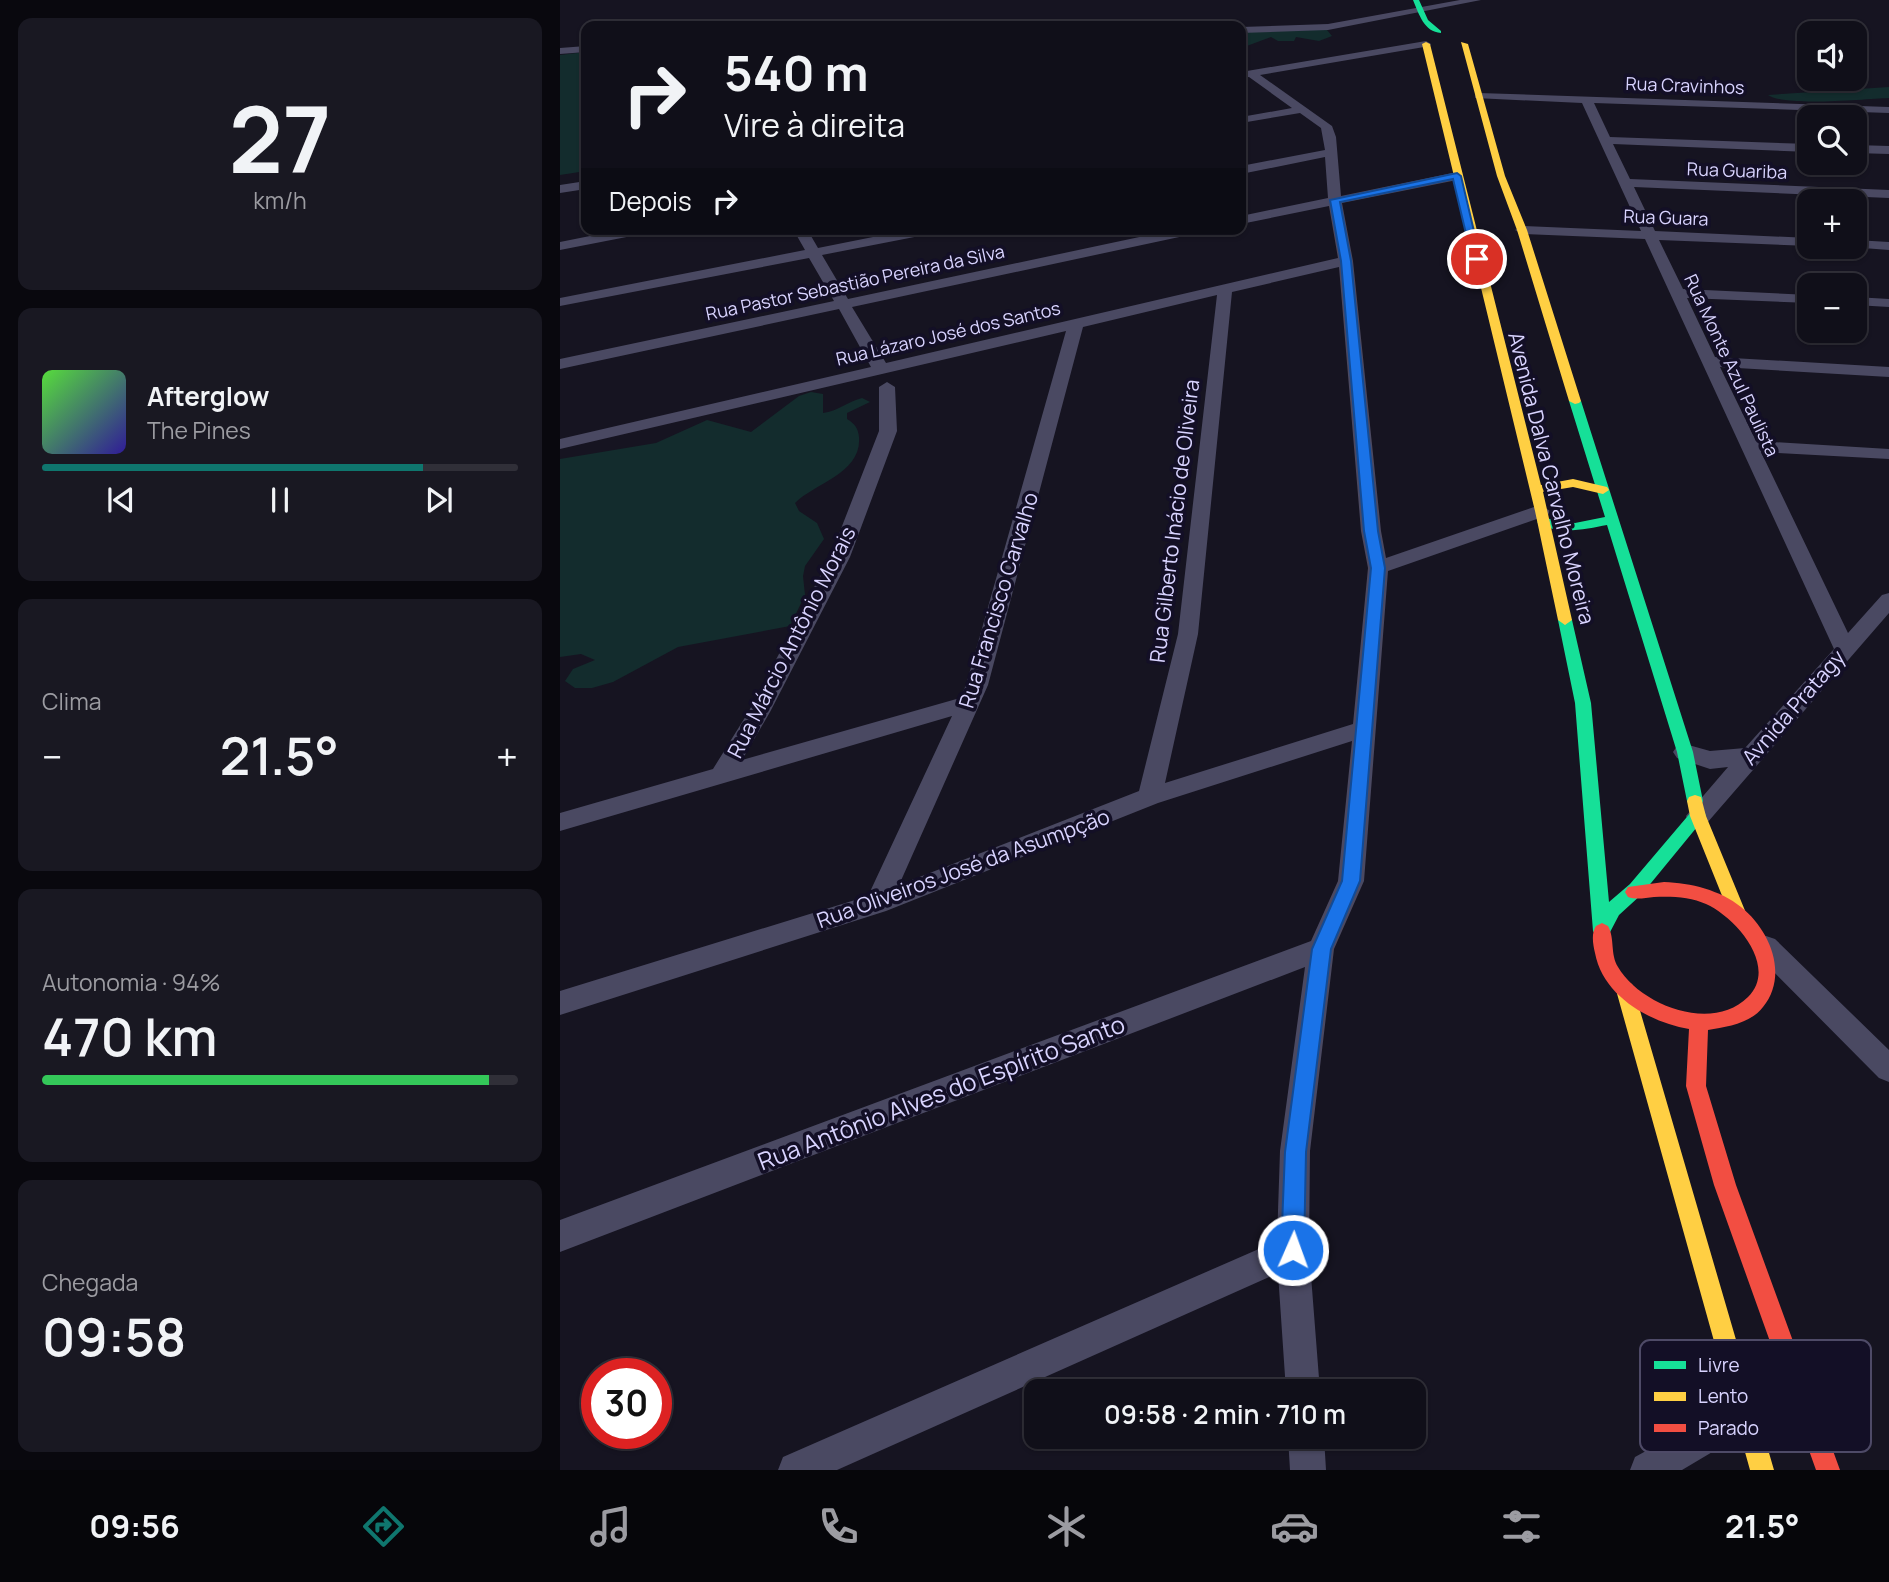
<!DOCTYPE html>
<html lang="pt">
<head>
<meta charset="utf-8">
<style>
  :root { --surface:#100f19; --page:#191822; --text:#f1f3f6; --muted:#9c9ca2; --line:#302f38; --accent:#0f766e }
  body { margin:0; font-family:Manrope,sans-serif; background:var(--page); color:var(--text); height:100vh; display:flex; flex-direction:column; font-size:26px; white-space:nowrap }
  * { box-sizing:border-box; margin:0 }
  p { font-size:23px; color:var(--muted) }
  .icon { flex:none; width:38px; height:38px; fill:none; stroke:currentColor; stroke-width:2; stroke-linecap:round; stroke-linejoin:round }
  .map { position:relative; flex:1; overflow:hidden }
  .sheet { display:flex; flex-direction:column; gap:18px; padding:18px; background:#09080e; width:560px }
  .sheet>* { flex:none }
  .guide { position:absolute; left:21px; top:21px; width:665px; height:214px; border-radius:14px; box-shadow:0 2px 5px #0004,0 0 0 2px var(--line); background:#100f19; color:var(--text); overflow:hidden }
  .controls { position:absolute; left:1237px; top:21px; display:grid; gap:14px }
  .controls a { display:grid; place-items:center; width:70px; height:70px; border-radius:14px; background:var(--surface); box-shadow:0 2px 5px #0004,0 0 0 2px var(--line); font-size:35px }
  .speed { position:absolute; left:21px; top:1358px; display:flex; gap:14px; font-size:35px; font-weight:700; text-align:center }
  .speed>* { display:grid; place-content:center; width:91px; height:91px; border-radius:50%; background:var(--surface); box-shadow:0 2px 5px #0004,0 0 0 2px var(--line); line-height:1 }
  .speed .limit { border:10px solid #d22; background:#fff; color:#111 }
  .pin { position:absolute; display:grid; place-items:center; width:60px; height:60px; color:#fff; margin:-30px; border:4px solid #fff; border-radius:50%; box-shadow:0 2px 7px #0007 }
  .me { position:absolute; width:77px; margin:-38px; rotate:2deg; stroke-linejoin:round; filter:drop-shadow(0 0 5px #0008) }
  .turn { display:flex; align-items:center; gap:24px; height:147px; padding:0 28px; font-size:32px }
  .turn .icon { width:91px; height:91px; stroke-width:2.5 }
  .turn b { display:block; font-size:49px; line-height:60px }
  .then { display:flex; align-items:center; height:66px; padding:0 28px; background:#0003; gap:14px; font-size:26px }
  .big { font-size:52px; font-weight:600; line-height:1.1 }
  .sheet .tile { flex:1; display:flex; flex-direction:column; justify-content:center; gap:10px; min-width:0; padding:0 24px; border-radius:14px; background:var(--page) }
  .sheet .dial { align-items:center; gap:0 }
  .dial b { font-size:91px; line-height:1 }
  .song { display:flex; align-items:center; gap:21px }
  .cover { width:84px; height:84px; border-radius:10px; background:linear-gradient(135deg,hsl(110 70% 55%),hsl(250 70% 35%)) }
  .played { height:7px; border-radius:4px; background:linear-gradient(90deg,var(--accent) 80%,var(--line) 80%) }
  .keys { display:flex; justify-content:space-around; direction:ltr }
  .heat { display:flex; justify-content:space-between; align-items:center; font-size:38px; direction:ltr }
  .charge { height:10px; border-radius:5px; background:linear-gradient(90deg,#34c759 94%,var(--line) 0) }
  .trip { position:absolute; left:464px; top:1379px; width:402px; height:70px; border-radius:14px; background:var(--surface); box-shadow:0 2px 5px #0004,0 0 0 2px var(--line); font-weight:600; line-height:70px; text-align:center }
  .tab-bar { display:flex; height:112px; justify-content:space-around; align-items:center; background:#06060a; color:var(--muted) }
  .tab-bar .icon { width:49px; height:49px }
  .tab-bar .active { color:var(--accent) }
  .tab-bar b { font-size:32px; color:var(--text) }
  main { display:flex; flex:1; min-height:0 }
  .map>svg:first-child { display:block }
</style>
</head>
<body>
<main>
<section class="sheet">
<div class="tile dial"><b>27</b><p>km/h</p></div>
<div class="tile">
<div class="song"><i class="cover"></i><div><b>Afterglow</b><p>The Pines</p></div></div>
<div class="played"></div>
<div class="keys"><svg class="icon" aria-label="previous" viewBox="0 0 24 24"><path d="M18 5L8 12l10 7zM5 5v14"/></svg><svg class="icon" aria-label="pause" viewBox="0 0 24 24"><path d="M8 5v14M16 5v14"/></svg><svg class="icon" aria-label="next" viewBox="0 0 24 24"><path d="M6 5l10 7-10 7zM19 5v14"/></svg></div>
</div>
<div class="tile"><p>Clima</p>
<div class="heat"><a>−</a><b class="big">21.5°</b><a>+</a></div>
</div>
<div class="tile"><p>Autonomia · 94%</p><b class="big">470 km</b><div class="charge"></div></div>
<div class="tile"><p>Chegada</p><b class="big">09:58</b></div>
</section>
<div class="map">
<svg width="1329" height="1470" viewBox="0 0 1329 1470">
  <rect width="100%" height="100%" fill="#161421"/>
  <path fill="#132c2d" d="M706,30h61l5,6 -13,5 -23,-4 -2,4h-16l-7,-4 -27,10 -3,5v-19z
    M26,52v119l-26,4v-120z
    M1329,87v11c-24,1 -104,9 -121,-3z
    M251,392l12,2v19c15,-2 24,-11 39,-15l8,4 -23,11v6c8,5 11,9 12,18 3,36 -44,46 -64,66l4,8 18,12 7,16 -19,27 -2,10 2,19 -15,31 -112,21 -65,35 -21,6h-17l-10,-7 8,-12 22,-9 -14,-6 -21,3v-198l96,-16 51,-23 44,12 48,-36z"/>
  <g fill="none" stroke-linecap="round" stroke-linejoin="round">
    <path fill="#4a4962" fill-rule="evenodd" d="M900,0h21l-153,30 -87,3v-6l87,-3z
      M866,41l5,3 -1,2 -170,29 72,51 4,11 5,59 116,-24 6,4 -6,4 -115,23 11,58 28,270 5,27 148,-51 7,-2 9,6 -2,4 -160,56 -24,310 -30,68 -24,202 -1,99 11,141h-34l-8,-118 -441,197h-59l5,-13 494,-216 3,-90 25,-184 -745,285v-32l751,-279 27,-60 14,-140 -194,62 -272,108 -326,104v-24l308,-95 84,-180 -392,115v-18l153,-44 36,-58 81,-154 49,-126v-44l8,-5 8,5 2,44 -47,126 -80,155 -28,48 218,-62 6,-13 100,-354 -506,118v-10l311,-72 -32,-58 -279,60v-10l274,-58 -25,-43 -249,48v-8l245,-48 -12,-21h14l11,19 95,-19h29l-7,4 -113,22 26,44 329,-70h28l-7,4 -346,74 34,56 452,-105 -9,-52 -88,18v-8l87,-18 -3,-41 -84,17v-8l84,-16 -4,-22 -21,-15 -59,10v-6l51,-9 -43,-31 -8,1v-6zM779,267l22,264 7,37 -15,156 -188,59 33,-149 34,-342zM657,295l-39,339 -39,157 -240,94 89,-200 95,-358z
      M26,46v6l-26,2v-6z
      M919,93l410,14v6l-295,-10 16,34 200,7v8l-197,-8 17,35 259,11v8l-255,-11 21,44 155,7v8l-151,-6 24,49 127,6v8l-123,-5 28,59 174,10v10l-169,-10 36,74 133,8v10l-128,-7 87,181 34,-38 7,-2v20l-182,210 -9,2 -9,-2 -3,-7 42,-49 -18,2 -33,-11 -4,-6 4,-6 8,-2 25,7 35,-3 89,-99 -189,-410 -123,-5 -7,-4 7,-4 119,5 -59,-128 -107,-5v-4z
      M1295,145l34,1v8l-34,-1z
      M26,181v8l-26,4v-8z
      M65,229h29l-7,4 -87,17v-8z
      M1295,240l34,2v8l-39,-3h5z
      M1295,297l34,2v8l-34,-2z
      M1206,936l9,3 114,111v32l-10,-4 -122,-123 -4,-8 4,-8z
      M1184,1397l12,5 5,12 -5,12 -74,44h-52l5,-13z
      M728,1437h36l2,33h-36z"/>
    <path fill="#16e098" fill-rule="evenodd" d="M853,0h6l9,20 13,11v2c-17,-1 -22,-19 -28,-33z
      M1015,398l6,3 112,351 10,49 -2,4h-12l-2,-4 -10,-49 -70,-227c-21,4 -51,11 -70,-3l7,-4 31,5 30,-6 -36,-116z
      M1005,615l7,5 19,83 18,199 21,-18 62,-73h12l2,5 -64,78 -23,21 -11,21 -6,3 -6,-3 -3,-5 -18,-228 -17,-83z"/>
    <path fill="#ffcf43" fill-rule="evenodd" d="M866,42l4,2 111,441 32,-6 34,8 2,3 -6,4 -30,-7 -30,5 29,128 -7,5 -7,-5 -23,-109 -113,-467z
      M901,42l7,2 37,132 22,54 54,171 -2,2 -4,1 -6,-3 -52,-171 -20,-54z
      M1135,795l6,2 5,19 40,97 -3,5 -6,2 -6,-2 -41,-102 -3,-15 2,-4z
      M1065,982l7,2 2,6 140,480h-24l-134,-480 2,-6z"/>
    <path fill="#f24e42" fill-rule="evenodd" d="M1104,882c27,1 56,8 77,25 29,23 48,68 22,100 -12,16 -36,20 -55,23l-2,56 30,99 104,285h-24l-102,-285 -28,-99 3,-57c-40,-7 -86,-33 -94,-76 -2,-9 -4,-19 1,-27l6,-3 6,3c7,12 2,28 10,41 22,38 94,66 130,30 31,-31 -13,-80 -42,-93 -15,-7 -35,-8 -52,-7 -9,1 -18,3 -26,0l-3,-5 3,-5z"/>
  </g>
  <path fill="#1a73e8" stroke="#114b97" stroke-width="2" d="M897,173l4,3 20,85 -9,-2 -19,-80 -113,23 11,59 27,270 7,37 -25,313 -29,68 -25,203 -2,98 -4,8 -7,3 -8,-3 -4,-8 4,-98 27,-203 30,-68 29,-313 -7,-37 -23,-270 -11,-61z"/>
  <g text-anchor="middle" dominant-baseline="central" stroke-width="7" stroke-linejoin="round" paint-order="stroke">
    <g font-size="18" fill="#d9d4ff" stroke="#130f26">
      <text transform="translate(1125 85) rotate(2)">Rua Cravinhos</text>
      <text transform="translate(1177 170) rotate(2)">Rua Guariba</text>
      <text transform="translate(1106 217) rotate(2)">Rua Guara</text>
      <text transform="translate(295 282) rotate(-12)">Rua Pastor Sebastião Pereira da Silva</text>
      <text transform="translate(388 333) rotate(-13)">Rua Lázaro José dos Santos</text>
      <text transform="translate(1172 365) rotate(65)">Rua Monte Azul Paulista</text>
    </g>
    <g font-size="21" fill="#d9d4ff" stroke="#130f26">
      <text transform="translate(992 478) rotate(76)">Avenida Dalva Carvalho Moreira</text>
      <text transform="translate(614 521) rotate(-83)">Rua Gilberto Inácio de Oliveira</text>
      <text transform="translate(438 600) rotate(-73)">Rua Francisco Carvalho</text>
      <text transform="translate(231 642) rotate(-63)">Rua Márcio Antônio Morais</text>
      <text transform="translate(1233 707) rotate(-49)">Avnida Pratagy</text>
      <text transform="translate(403 868) rotate(-20)">Rua Oliveiros José da Asumpção</text>
    </g>
    <g font-size="24" fill="#d9d4ff" stroke="#130f26">
      <text transform="translate(381 1092) rotate(-21)">Rua Antônio Alves do Espírito Santo</text>
    </g>
  </g>
  <rect x="1080" y="1340" width="231" height="112" rx="10" fill="#130f26" stroke="#4e4a67" stroke-width="2"/>
  <rect x="1094" y="1361" width="32" height="8" fill="#16e098"/>
  <rect x="1094" y="1392" width="32" height="9" fill="#ffcf43"/>
  <rect x="1094" y="1424" width="32" height="8" fill="#f24e42"/>
  <g font-size="19" fill="#d9d4ff">
    <text x="1138" y="1372">Livre</text>
    <text x="1138" y="1403">Lento</text>
    <text x="1138" y="1435">Parado</text>
  </g>
</svg>
<div class="controls">
<a><svg class="icon" aria-label="sound" viewBox="0 0 24 24"><path d="M4 9h4l5-4v14l-5-4H4zM17 9q2 3 0 6"/></svg></a>
<a><svg class="icon" aria-label="search" viewBox="0 0 24 24"><circle cx="10" cy="10" r="6"/><path d="M15 15l6 6"/></svg></a>
<a>+</a>
<a>−</a>
</div>
<div class="speed"><div class="limit">30</div></div>
<div class="pin" style="left:917px;top:259px;background:#d93025"><svg class="icon" aria-label="arrive" viewBox="0 0 24 24"><path d="M6 21V4h12l-3 4 3 4H6"/></svg></div>
<svg class="me" style="left:733px;top:1250px" viewBox="-20 -20 40 40"><circle r="17" fill="#1a73e8" stroke="#fff" stroke-width="3"/><path d="M0-11L8 9 0 5-8 9z" fill="#fff"/></svg>
<div class="trip">09:58 · 2 min · 710 m</div>
<div class="guide">
<div class="turn"><svg class="icon" aria-label="right" viewBox="0 0 24 24"><path d="M7 20v-9h11M14 6l5 5-5 5"/></svg><div><b>540 m</b>Vire à direita</div></div>
<div class="then">Depois<svg class="icon" aria-label="right" viewBox="0 0 24 24"><path d="M7 20v-9h11M14 6l5 5-5 5"/></svg></div>
</div>
</div>
</main>
<nav class="tab-bar">
<b>09:56</b>
<svg class="icon active" aria-label="directions" viewBox="0 0 24 24"><path d="M12 3l9 9-9 9-9-9zM9 14v-3h6M13 9l2 2-2 2"/></svg>
<svg class="icon" aria-label="music" viewBox="0 0 24 24"><path d="M9 18V5l10-2v13"/><circle cx="6" cy="18" r="3"/><circle cx="16" cy="16" r="3"/></svg>
<svg class="icon" aria-label="phone" viewBox="0 0 24 24"><path d="M5 4h4l2 5-3 2q2 4 5 5l2-3 5 2v4C11 20 4 13 5 4z"/></svg>
<svg class="icon" aria-label="climate" viewBox="0 0 24 24"><path d="M12 3v18M4 7l16 10M4 17L20 7"/></svg>
<svg class="icon" aria-label="car" viewBox="0 0 24 24"><path d="M5 17H2v-5l4-1 3-4h7l3 4 3 1v5h-3M9 17h6M6 11h13"/><circle cx="7" cy="17" r="2"/><circle cx="17" cy="17" r="2"/></svg>
<svg class="icon" aria-label="filters" viewBox="0 0 24 24"><path d="M4 7h16M4 17h16"/><circle cx="9" cy="7" r="2"/><circle cx="15" cy="17" r="2"/></svg>
<b>21.5°</b>
</nav>
</body>
</html>
